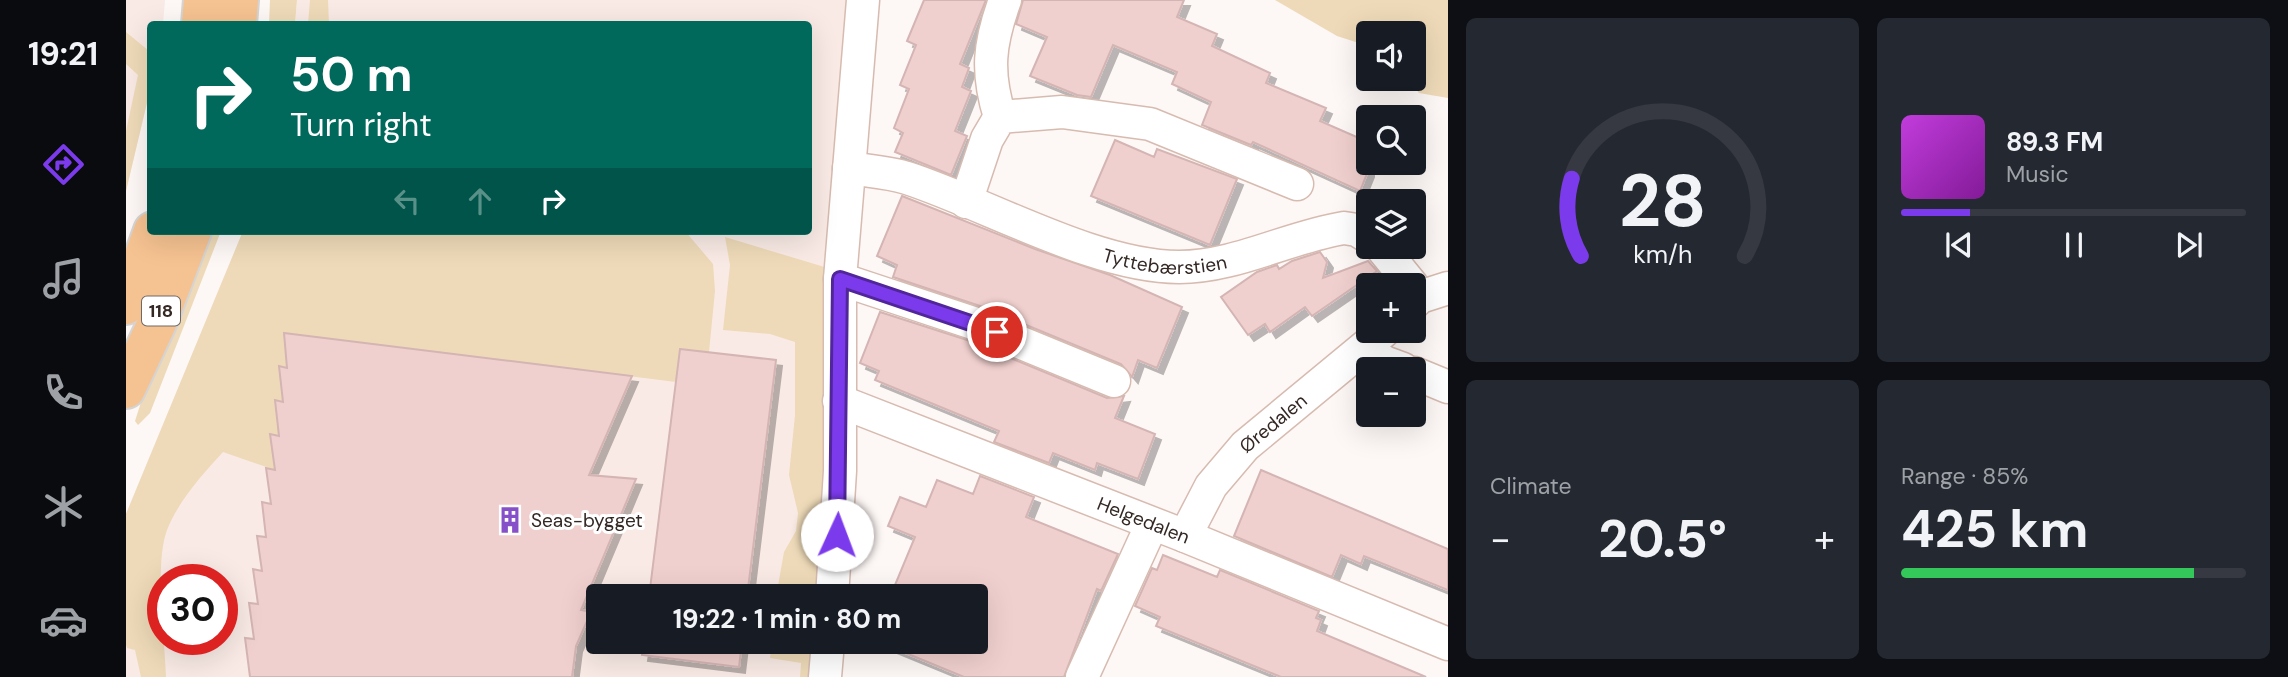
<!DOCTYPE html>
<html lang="en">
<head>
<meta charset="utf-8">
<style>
  :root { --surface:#171b24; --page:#242831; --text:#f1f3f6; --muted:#9ea1a6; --line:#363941; --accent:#7c3aed }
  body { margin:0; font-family:"DM Sans",sans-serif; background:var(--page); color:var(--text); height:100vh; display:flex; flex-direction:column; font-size:26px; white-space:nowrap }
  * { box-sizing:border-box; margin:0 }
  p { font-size:23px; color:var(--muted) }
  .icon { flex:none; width:38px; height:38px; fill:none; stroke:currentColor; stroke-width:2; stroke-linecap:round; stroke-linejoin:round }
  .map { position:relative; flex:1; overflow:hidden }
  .sheet { display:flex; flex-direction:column; gap:18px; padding:18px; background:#0d0f14; width:840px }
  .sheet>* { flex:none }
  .top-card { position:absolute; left:21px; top:21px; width:665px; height:214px; border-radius:7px; box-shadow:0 7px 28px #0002; background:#00695c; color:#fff; overflow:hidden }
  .fabs { position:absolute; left:1230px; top:21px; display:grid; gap:14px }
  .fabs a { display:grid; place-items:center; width:70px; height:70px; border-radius:7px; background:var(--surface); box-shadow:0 7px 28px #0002; font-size:35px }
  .speed { position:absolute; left:21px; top:564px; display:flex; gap:14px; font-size:35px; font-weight:700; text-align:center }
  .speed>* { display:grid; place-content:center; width:91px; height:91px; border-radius:50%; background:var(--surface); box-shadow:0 7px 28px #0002; line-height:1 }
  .speed .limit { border:10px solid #d22; background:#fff; color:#111 }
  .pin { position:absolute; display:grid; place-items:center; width:60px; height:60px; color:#fff; margin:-30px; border:4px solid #fff; border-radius:50%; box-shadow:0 2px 7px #0007 }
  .me { position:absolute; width:77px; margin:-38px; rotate:2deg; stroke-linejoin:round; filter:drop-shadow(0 0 5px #0008) }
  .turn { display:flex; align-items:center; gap:24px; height:147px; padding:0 28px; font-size:32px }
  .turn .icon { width:91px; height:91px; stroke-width:2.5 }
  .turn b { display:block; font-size:49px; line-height:60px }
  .lanes { display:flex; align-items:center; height:66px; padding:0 28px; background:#0003; justify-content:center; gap:35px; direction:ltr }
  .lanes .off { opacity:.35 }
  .big { font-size:52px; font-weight:700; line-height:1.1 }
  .sheet .widget { flex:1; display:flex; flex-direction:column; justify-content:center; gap:10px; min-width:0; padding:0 24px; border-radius:10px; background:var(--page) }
  .sheet .dial { align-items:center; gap:0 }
  .dial svg { height:182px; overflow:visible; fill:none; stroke:var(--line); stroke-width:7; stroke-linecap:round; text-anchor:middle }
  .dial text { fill:var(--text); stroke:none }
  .song { display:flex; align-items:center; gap:21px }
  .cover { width:84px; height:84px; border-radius:10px; background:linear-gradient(135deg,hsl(290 70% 55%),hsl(290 70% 35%)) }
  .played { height:7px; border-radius:4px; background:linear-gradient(90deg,var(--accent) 20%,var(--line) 20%) }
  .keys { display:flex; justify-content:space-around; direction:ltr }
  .heat { display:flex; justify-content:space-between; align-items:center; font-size:38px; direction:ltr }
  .charge { height:10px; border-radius:5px; background:linear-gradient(90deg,#34c759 85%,var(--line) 0) }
  .sheet .tiles { flex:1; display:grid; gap:18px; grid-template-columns:repeat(2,1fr) }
  .trip { position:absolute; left:460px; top:584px; width:402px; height:70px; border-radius:7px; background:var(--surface); box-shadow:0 7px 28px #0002; font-weight:700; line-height:70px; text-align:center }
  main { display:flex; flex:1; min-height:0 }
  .dock { display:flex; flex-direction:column; width:126px; justify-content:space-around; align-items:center; background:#090b0e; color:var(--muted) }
  .dock .icon { width:49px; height:49px }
  .dock .on { color:var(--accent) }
  .dock b { font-size:32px; color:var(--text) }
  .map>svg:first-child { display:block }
</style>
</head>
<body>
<main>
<nav class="dock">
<b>19:21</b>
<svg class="icon on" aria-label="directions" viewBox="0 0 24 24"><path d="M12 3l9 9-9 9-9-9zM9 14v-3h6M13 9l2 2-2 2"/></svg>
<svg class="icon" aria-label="music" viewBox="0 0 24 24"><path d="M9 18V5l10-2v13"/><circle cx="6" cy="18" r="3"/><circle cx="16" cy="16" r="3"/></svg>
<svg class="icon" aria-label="phone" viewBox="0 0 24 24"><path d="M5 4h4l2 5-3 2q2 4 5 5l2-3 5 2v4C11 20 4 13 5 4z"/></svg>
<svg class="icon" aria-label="climate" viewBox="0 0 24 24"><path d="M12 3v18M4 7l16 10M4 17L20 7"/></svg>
<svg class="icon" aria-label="car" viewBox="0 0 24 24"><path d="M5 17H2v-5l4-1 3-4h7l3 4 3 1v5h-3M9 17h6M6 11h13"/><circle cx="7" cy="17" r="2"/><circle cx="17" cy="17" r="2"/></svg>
</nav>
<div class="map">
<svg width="1322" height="677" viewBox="0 0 1322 677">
  <defs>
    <filter id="shadow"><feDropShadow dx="6" dy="6" stdDeviation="0" flood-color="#0004"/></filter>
  </defs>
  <rect width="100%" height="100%" fill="#fdf7f5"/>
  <path fill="#f9eae5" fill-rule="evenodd" d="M0,0h39l-2,24h-13v66l-24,101z
    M171,0h557l-36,597h-220v45h215l-3,35h-684v-163l117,-283h565v-207h-513zM37,579h59v60h-59z"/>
  <path fill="#eedab8" d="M144,0h27l-2,24h-26z
    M184,0h18l1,24h-21z
    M1149,0h173v98l-29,-5 -11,-14h6v-46h-46v13l-31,-10z
    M0,32l23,19 1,-14v53l-24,101v-60l12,-56 -12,-11z
    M78,231h17l-71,182 -12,12 -3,-4 24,-75z
    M117,231h442l28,33 2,27 -6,61 -29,-3 -4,33 -392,-49 3,35 -8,-2 4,36 -8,-1 4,35 -8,-1 4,35 -52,-18c-21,23 -44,48 -56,78 -13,35 -2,110 -1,147h-25l-6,-27 -8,-2 -1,-3v-131z
    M599,237l106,32 -3,145 -10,183h-42l8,-45 12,-21 2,-18 -9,-38 6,-60v-73l-25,-8 -47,-4 7,-65z
    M646,642h51l5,35h-28l1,-14 -31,-5z"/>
  <path fill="#f0d0ce" stroke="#d4b5b4" stroke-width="2" filter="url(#shadow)" d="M798,0h62l-26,64 9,4 -7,19 9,4 -16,40 12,5 -16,39 -56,-23 8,-19 -9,-5 15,-39 -9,-4 16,-40 -9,-4z
    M897,0h161l-7,17 40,17 -5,12 58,27 -4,10 60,25 -6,13 48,21v29l-8,20 -107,-49 -2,3 -49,-20 9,-23 -39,-18 5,-12 -64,-27 -22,52 -14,-2 -47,-19 17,-39 -31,-13z
    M989,140l39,17 3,-8 80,30 -27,66 -119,-49z
    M776,196l133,53 75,26 72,32 -25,61 -19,-8 -6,17 -11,-13 -141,-58 -87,-29 4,-12 -20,-9z
    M1194,252l7,10 -4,16 45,-17 9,10 -65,45 -7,-9 -35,25 -5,-8 -17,11 -27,-38 36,-25 20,-7 2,4 13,-8z
    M754,312l87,28 140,58 17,-2 -9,22 40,16 -17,45 -41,-16 -2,7 -42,-17 -4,10 -55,-21 5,-11 -124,-51 4,-9 -19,-8z
    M158,333l348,43 -43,99 47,4 -55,131 10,2 -15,34 -4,31h-322l-5,-39 9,1 -5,-36 9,1 -5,-35 9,2 -5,-35 9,1 -4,-35 9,2 -5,-36 9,2 -5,-36 9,2 -4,-36 8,2 -4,-36 8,2z
    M554,349l96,11 -29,237h-98z
    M1135,470l187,79v41l-84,-34 -3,8 -20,-9 -9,22 -98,-41z
    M854,476l54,21 -8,20 92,37 -17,37 -4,-2 -33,88h-100l-85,-35h97v-45h-86l25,-60 -27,-11 12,-29 26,10 11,-27 36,14z
    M1037,555l54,22 3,-7 99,41 -3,7 5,2 -4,11 109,46h-145l-125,-51 4,-9 -25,-11 17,-38 5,2z
    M518,642h98l-3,25 -97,-12z"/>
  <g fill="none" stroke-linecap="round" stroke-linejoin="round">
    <defs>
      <g id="street">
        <path d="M874,117c-14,-45 -11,-73 5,-117"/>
        <path id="s1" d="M723,168c19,3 40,4 58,10 80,26 188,89 272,89 57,0 109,-30 165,-39l13,2 11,7"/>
        <path d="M840,202l21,-63 13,-22 62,-5 88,12 147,60"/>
        <path d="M1255,247l31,38"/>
        <path d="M714,279l133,44 141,58"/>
        <path d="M1288,303l6,-6 28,-9"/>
        <path d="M1239,348l19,14 19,7"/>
        <path d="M1288,373l34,14"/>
        <path id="s2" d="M713,401l346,135 263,108"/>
        <path id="s3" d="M1059,536l26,-50 34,-40 139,-115"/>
        <path d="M706,597l8,-126v-192l23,-279"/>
        <path d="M699,677l3,-35"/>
        <path d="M956,677l70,-153"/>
      </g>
      <path id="primary" d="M75,24l2,-24
        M111,24l2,-24
        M0,305l27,-74
        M0,389l31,-66 35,-92"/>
    </defs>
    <use href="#street" stroke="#d7bbb0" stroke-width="35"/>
    <use href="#primary" stroke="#d6d4d3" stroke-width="42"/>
    <use href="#street" stroke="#fff" stroke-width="32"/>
    <use href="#primary" stroke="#f5c291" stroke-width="38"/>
  </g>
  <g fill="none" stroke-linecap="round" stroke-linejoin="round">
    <defs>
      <path id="route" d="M711,535l3,-256 157,53"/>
    </defs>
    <use href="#route" stroke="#51269a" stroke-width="18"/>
    <use href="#route" stroke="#7c3aed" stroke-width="12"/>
  </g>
  <defs>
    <symbol id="building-bare" viewBox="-9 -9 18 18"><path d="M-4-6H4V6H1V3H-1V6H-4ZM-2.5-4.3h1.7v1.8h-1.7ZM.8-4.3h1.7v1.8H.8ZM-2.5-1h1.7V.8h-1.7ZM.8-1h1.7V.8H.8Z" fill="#8650c8" stroke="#fff" stroke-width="2.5" paint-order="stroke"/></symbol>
  </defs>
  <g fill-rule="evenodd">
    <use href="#building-bare" x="365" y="501" width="38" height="38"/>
  </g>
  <g text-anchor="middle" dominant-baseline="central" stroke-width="6" stroke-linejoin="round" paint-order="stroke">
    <rect fill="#fff" stroke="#706866" stroke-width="2" x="16" y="296.5" width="38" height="29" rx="5"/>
    <g font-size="18" font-weight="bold" fill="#332824">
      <text x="35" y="311">118</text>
    </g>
    <g font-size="19" fill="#332824" stroke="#fff">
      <text stroke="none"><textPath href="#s1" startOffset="332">Tyttebærstien</textPath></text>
      <text stroke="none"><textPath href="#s3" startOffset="145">Øredalen</textPath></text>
      <text stroke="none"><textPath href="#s2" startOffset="327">Helgedalen</textPath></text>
    </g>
    <g font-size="19" fill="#332824" stroke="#fff" text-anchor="start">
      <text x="405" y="520">Seas-bygget</text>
    </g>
  </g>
</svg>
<div class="fabs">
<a><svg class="icon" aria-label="sound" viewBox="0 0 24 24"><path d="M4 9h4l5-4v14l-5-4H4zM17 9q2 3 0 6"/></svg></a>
<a><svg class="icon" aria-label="search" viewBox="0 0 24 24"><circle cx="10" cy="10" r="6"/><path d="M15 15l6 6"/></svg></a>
<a><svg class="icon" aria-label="layers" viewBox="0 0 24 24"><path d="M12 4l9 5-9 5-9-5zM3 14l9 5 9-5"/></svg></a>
<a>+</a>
<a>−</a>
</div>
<div class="speed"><div class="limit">30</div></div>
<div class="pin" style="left:871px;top:332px;background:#d93025"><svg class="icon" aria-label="arrive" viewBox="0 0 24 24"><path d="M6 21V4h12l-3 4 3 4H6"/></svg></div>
<svg class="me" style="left:711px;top:535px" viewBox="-20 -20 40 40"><circle r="19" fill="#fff"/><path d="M0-13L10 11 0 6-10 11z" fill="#7c3aed"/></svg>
<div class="trip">19:22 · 1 min · 80 m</div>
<div class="top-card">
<div class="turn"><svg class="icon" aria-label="right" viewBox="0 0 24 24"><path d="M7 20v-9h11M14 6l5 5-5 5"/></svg><div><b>50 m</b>Turn right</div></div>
<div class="lanes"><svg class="icon off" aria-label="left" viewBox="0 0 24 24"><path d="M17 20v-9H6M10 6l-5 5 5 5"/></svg><svg class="icon off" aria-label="ahead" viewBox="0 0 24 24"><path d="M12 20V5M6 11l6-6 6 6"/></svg><svg class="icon" aria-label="right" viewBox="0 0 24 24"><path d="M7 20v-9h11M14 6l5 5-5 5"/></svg></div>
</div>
</div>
<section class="sheet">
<div class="tiles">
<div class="widget dial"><svg viewBox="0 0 100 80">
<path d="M14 69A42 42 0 1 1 86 69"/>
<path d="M14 69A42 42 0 0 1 10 35" stroke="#7c3aed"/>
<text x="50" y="56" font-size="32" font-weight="700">28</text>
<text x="50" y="72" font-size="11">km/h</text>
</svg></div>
<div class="widget">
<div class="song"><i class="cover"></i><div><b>89.3 FM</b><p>Music</p></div></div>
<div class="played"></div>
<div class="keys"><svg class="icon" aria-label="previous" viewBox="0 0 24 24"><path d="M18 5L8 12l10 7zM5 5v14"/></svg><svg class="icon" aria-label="pause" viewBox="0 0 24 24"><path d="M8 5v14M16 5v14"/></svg><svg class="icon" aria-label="next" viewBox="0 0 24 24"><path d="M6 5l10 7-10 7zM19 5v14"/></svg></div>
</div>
<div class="widget"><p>Climate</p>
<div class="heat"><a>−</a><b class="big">20.5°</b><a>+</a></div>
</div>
<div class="widget"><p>Range · 85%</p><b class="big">425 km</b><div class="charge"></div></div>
</div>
</section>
</main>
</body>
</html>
